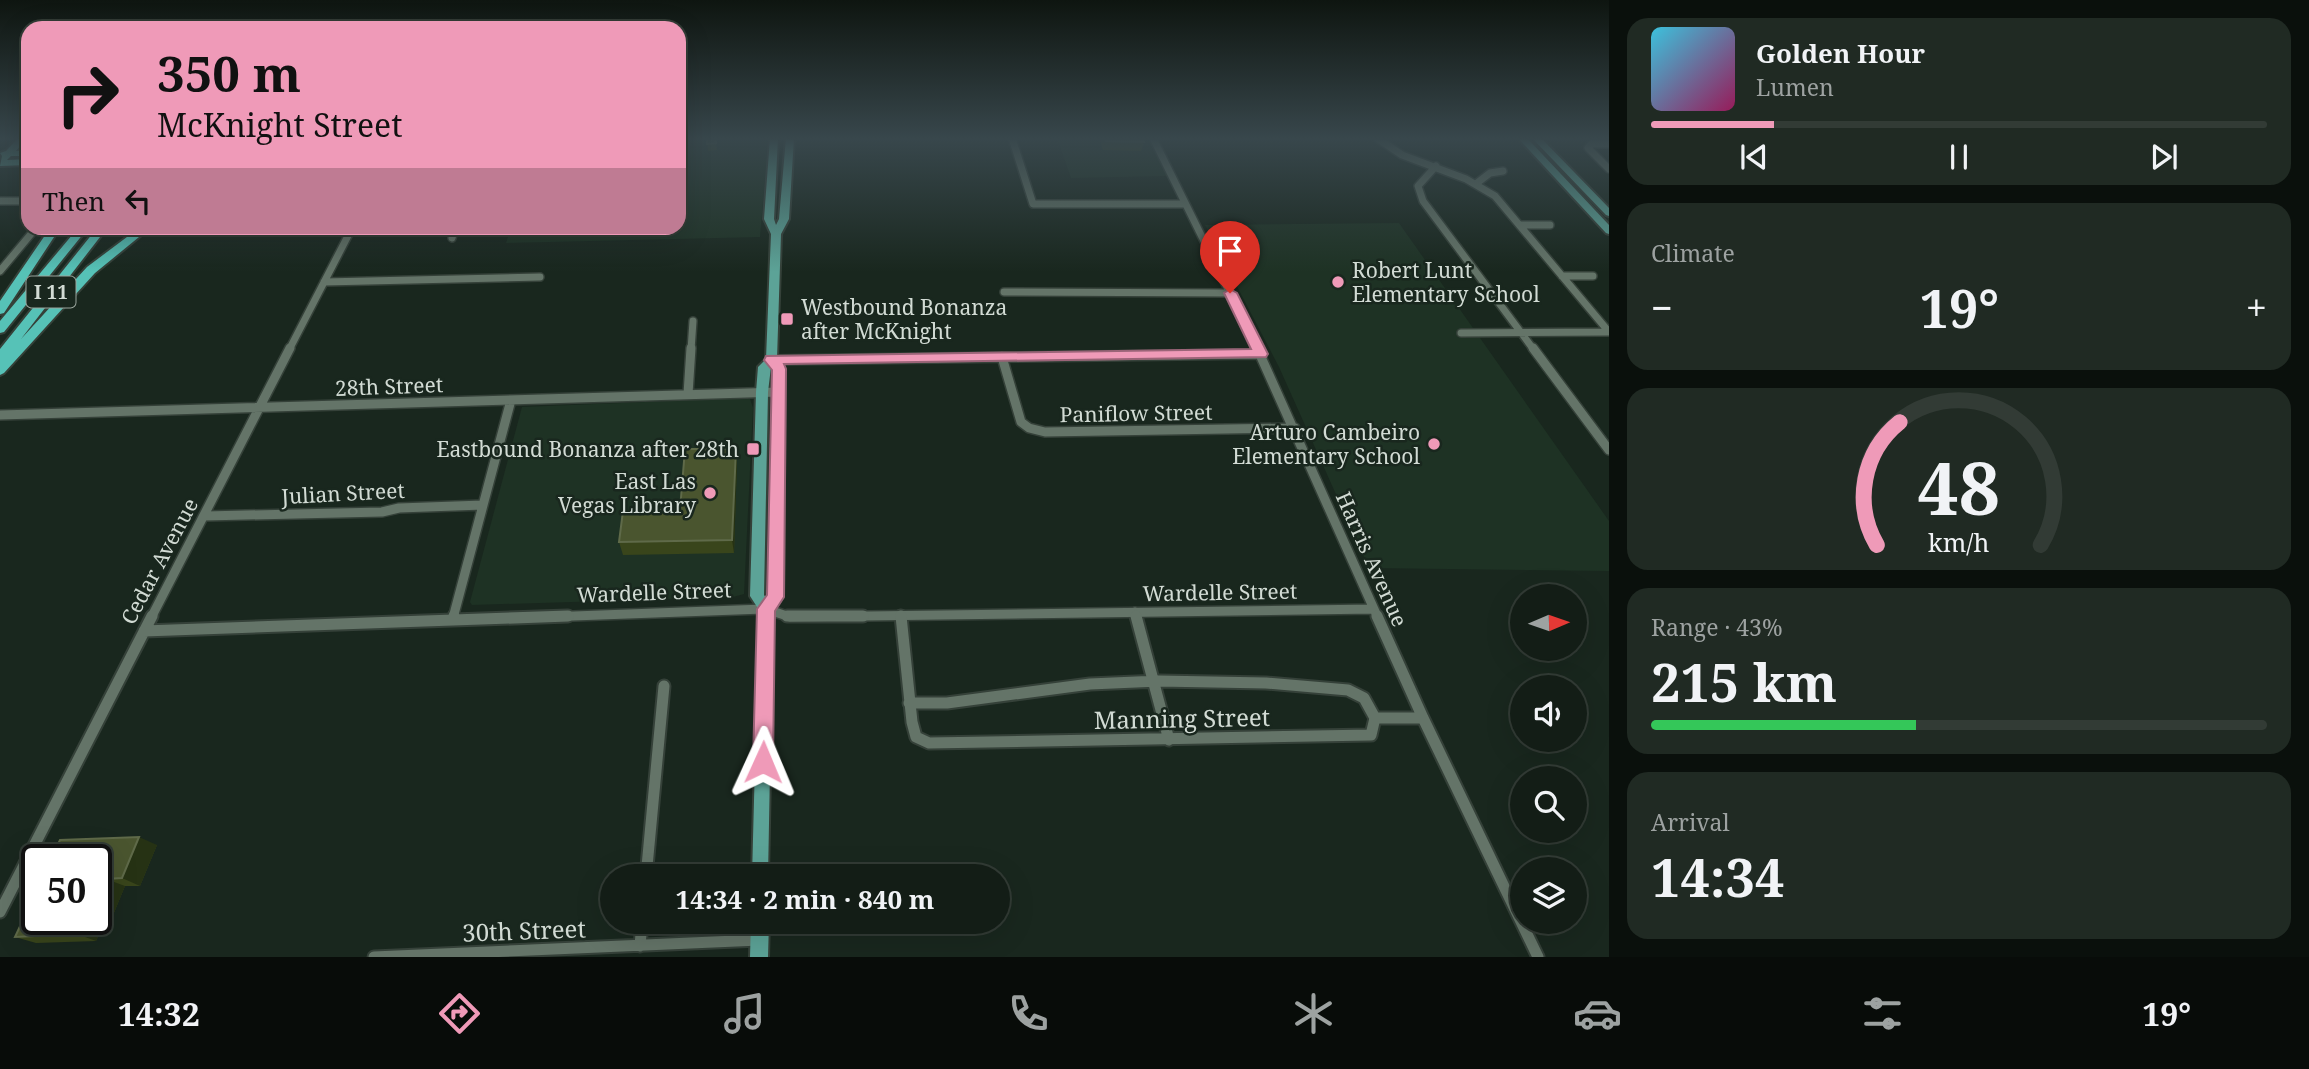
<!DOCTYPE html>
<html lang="en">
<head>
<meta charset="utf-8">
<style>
  :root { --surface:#131d16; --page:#202a23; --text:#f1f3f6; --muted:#9da2a1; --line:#323b35; --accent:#ef9ab8 }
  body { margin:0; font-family:"Noto Serif",serif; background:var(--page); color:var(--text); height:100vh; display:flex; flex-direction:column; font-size:26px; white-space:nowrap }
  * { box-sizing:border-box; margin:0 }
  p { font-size:23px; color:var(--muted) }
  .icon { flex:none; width:38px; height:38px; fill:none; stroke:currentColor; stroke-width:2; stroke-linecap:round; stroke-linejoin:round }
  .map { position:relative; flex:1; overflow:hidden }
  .details { display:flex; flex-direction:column; gap:18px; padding:18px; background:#0a100c; width:700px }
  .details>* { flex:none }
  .top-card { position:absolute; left:21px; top:21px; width:665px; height:214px; border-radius:21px; box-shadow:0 7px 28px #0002,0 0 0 2px var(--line); background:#ef9ab8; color:#111; overflow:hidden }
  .needle { width:46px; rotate:88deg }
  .buttons { position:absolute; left:1510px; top:584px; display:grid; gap:14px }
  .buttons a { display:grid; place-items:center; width:77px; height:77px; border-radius:50%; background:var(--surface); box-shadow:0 7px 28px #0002,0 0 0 2px var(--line); font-size:35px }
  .speed { position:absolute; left:21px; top:844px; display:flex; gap:14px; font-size:35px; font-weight:700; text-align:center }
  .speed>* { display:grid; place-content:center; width:91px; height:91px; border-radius:50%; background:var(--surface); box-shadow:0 7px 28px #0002,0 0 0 2px var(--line); line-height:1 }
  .speed .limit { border:4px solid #111; border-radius:10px; background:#fff; color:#111 }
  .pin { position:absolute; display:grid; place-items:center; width:60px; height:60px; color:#fff; margin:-72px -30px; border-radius:50% 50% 50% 0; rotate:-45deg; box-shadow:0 0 7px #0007 }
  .pin .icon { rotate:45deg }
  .me { position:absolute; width:77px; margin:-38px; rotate:1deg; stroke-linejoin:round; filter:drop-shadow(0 0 5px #0008) }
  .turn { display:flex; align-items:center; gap:24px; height:147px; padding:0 21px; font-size:32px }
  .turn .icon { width:91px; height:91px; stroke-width:2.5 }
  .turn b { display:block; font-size:49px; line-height:60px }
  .then { display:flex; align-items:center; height:66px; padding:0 21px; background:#0003; gap:14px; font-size:26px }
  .big { font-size:52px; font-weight:700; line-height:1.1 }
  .details .widget { flex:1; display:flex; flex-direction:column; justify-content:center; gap:10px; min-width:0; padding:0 24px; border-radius:21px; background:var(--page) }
  .details .dial { align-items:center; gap:0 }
  .dial svg { height:182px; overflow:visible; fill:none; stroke:var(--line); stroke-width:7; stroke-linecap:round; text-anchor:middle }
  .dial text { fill:var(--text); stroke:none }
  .song { display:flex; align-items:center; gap:21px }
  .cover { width:84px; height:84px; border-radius:10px; background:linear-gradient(135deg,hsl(190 70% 55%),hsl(330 70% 35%)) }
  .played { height:7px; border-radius:4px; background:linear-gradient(90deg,var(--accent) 20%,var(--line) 20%) }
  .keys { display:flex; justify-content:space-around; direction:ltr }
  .heat { display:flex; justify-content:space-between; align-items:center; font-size:38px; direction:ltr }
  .charge { height:10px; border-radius:5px; background:linear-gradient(90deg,#34c759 43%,var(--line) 0) }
  .trip { position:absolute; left:600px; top:864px; width:410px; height:70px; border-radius:35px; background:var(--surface); box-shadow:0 7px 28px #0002,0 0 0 2px var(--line); font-weight:700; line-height:70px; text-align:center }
  .tabs { display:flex; height:112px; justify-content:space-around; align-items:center; background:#080c09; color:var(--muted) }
  .tabs .icon { width:49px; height:49px }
  .tabs .on { color:var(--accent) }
  .tabs b { font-size:32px; color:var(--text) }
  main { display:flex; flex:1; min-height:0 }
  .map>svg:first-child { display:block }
</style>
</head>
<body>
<main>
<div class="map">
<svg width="1609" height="957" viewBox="0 0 1609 957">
  <rect width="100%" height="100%" fill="#19271e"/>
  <path fill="#1e3224" d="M679,138h86l2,4 -1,22 -6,73 -254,6 5,-15h168z
    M1057,138h91l19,38 -96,2z
    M1399,223l210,298v50l-240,-3 -90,-201 -74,-142z
    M744,398l6,1 3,9 -9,186 -11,3 -261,8 -2,-3 52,-195z"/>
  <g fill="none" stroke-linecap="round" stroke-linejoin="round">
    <defs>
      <path id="minor-far2" d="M1012,138l21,66h151
        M1153,138l105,212
        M1377,138l25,17 64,24 29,17 114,136
        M1609,144h-18l-3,4 21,21
        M1436,166l-18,20 5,15 111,149
        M1477,183l13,-10 13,-2
        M0,201h28
        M1520,225h30
        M452,238l3,-10
        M0,271l36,-43
        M1562,276h31
        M324,282l216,-5
        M1004,292l226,1
        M1461,333l148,-1
        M289,350l63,-122
        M691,350l2,-29"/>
      <path id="minor-far1" d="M1257,348l121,270
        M1533,348l76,102
        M1002,357l19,65 8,6 16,4 250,-4
        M771,360l489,-6
        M688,394l3,-46
        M0,415l779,-23
        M205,516l177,-4 17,-4 84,-3
        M1135,612l2,6
        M151,618l139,-270
        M453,618l58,-218
        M519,618l247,-9 24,8 584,-8"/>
      <path id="minor" d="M787,616h76
        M901,616l11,106 4,15 13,6 442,-8 4,-17h48
        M1136,616l33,124
        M1377,616l46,102 115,239
        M453,619l1,-3
        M144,631l424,-15
        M909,703h38l143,-19 69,-3 107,2 82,7 16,8 11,20
        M646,877l18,-191
        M0,912l152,-296
        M640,946l2,-24
        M374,957l385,-17"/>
      <path id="major" d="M18,138h9l-11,13 12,-1v6h-17l-4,4 21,-1v6l-28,1 2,-10 -2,-3 6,-2z
        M770,138h8l-4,81 2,6 3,-6 7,-81h8l-5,81 -8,15 -4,125 8,10 -2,228 -10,14 -5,266h-16l7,-267 -9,-14 6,-204 2,-25 8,-8 5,-125 -7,-15zM771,367l2,3 -4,225 -3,3 -2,-3 4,-203z
        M1518,138h9l82,87v9l-3,-1z
        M1532,138h9l68,70v8l-3,-1z
        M751,922h18l-1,35h-18z"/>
      <path id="highway" d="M50,228h10l-56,85 -4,1v-13z
        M78,228h10l-84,104 -4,1v-12z
        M97,228h10l-86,111 66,-72 52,-39h11l-55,45 -91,100 -4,2v-26z"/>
    </defs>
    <use href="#minor-far2" stroke="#354139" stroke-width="10"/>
    <use href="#minor-far1" stroke="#354139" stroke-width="12"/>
    <use href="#minor" stroke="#354139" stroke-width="15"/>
    <use href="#major" stroke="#354139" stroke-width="4"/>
    <use href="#highway" stroke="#354139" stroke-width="4"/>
    <use href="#minor-far2" stroke="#647468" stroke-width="7"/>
    <use href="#minor-far1" stroke="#647468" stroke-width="9"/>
    <use href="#minor" stroke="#647468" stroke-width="11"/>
    <use href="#major" fill="#5ca397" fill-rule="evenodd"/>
    <use href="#highway" fill="#56c2b7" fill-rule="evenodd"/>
  </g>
  <path fill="#39451b" d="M707,138h9l1,12 -9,1z
    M1099,138h43l2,4 -3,9 -38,-1z
    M737,462l-3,91 -111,2 -4,-13 61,-32z
    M157,845l-17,41h-15l-14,34 -6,1 -9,20 -60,2 -21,-6 22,-18h59v-60z"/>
  <path fill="#263214" d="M736,449l1,13 -3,91 -2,-13z
    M139,837l18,8 -17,41 -18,-8z
    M106,879l19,7 -14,34 -15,-5v-13z
    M96,918l9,3 -9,20 -19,-7 6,-15h13z"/>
  <path fill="#4a552f" stroke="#5f6a49" stroke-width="2" d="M707,138h9v5l-9,1z
    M1105,138h37l2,4 -38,-1z
    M685,449h51l-4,91 -113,2 4,-31 57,-1z
    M139,837l-17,41 -16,1 -10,23v-43h-45l9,-19z
    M37,890v29h46l-6,15 -62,3z"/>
  <linearGradient id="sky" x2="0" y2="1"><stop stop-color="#0e1510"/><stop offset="0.51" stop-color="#38474c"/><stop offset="1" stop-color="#38474c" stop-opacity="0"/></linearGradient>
  <rect width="1609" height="272" fill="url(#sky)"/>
  <path fill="#ef9ab8" stroke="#9b6478" stroke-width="2" d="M1230,289l7,4 31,61 -2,3 -482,7 2,5 -2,228 -9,14 -2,151 -3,7 -7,3 -7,-3 -3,-7 4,-153 10,-14 5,-225 -8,-10 2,-4 485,-7 -27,-56z"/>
  <g fill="#ef9ab8" stroke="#19271e" stroke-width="2.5">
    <circle cx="1338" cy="282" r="7"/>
    <rect x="780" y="312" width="14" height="14" rx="3.5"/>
    <circle cx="1434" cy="444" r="7"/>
    <rect x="746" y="442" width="14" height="14" rx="3.5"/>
    <circle cx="710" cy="493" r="7"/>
  </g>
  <g text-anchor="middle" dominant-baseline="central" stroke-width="5" stroke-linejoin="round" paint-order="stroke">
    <rect fill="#19271e" stroke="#9aa59d" stroke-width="2" x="26.5" y="276.5" width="49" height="31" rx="5"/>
    <g font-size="19" font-weight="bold" fill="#d2dbd4">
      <text x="51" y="292">I 11</text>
    </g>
    <g font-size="21" fill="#d2dbd4" stroke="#19271e" text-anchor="end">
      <text x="1352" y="270" text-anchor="start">Robert Lunt<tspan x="1352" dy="24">Elementary School</tspan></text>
      <text x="801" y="307" text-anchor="start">Westbound Bonanza<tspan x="801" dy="24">after McKnight</tspan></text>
      <text x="1420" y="432">Arturo Cambeiro<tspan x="1420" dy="24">Elementary School</tspan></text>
      <text x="739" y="449">Eastbound Bonanza after 28th</text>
      <text x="696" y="481">East Las<tspan x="696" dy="24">Vegas Library</tspan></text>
    </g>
    <g font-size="21" fill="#d2dbd4" stroke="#19271e">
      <text transform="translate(389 386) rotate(-2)">28th Street</text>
      <text transform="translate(1136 413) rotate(-1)">Paniflow Street</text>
      <text transform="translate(343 493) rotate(-3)">Julian Street</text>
      <text transform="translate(1372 559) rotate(66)">Harris Avenue</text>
      <text transform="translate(159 561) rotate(-62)">Cedar Avenue</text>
      <text transform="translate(654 592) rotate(-2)">Wardelle Street</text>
      <text transform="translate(1220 592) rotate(-1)">Wardelle Street</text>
    </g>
    <g font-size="24" fill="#d2dbd4" stroke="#19271e">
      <text transform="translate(1182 718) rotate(-1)">Manning Street</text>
      <text transform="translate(524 930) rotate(-2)">30th Street</text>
    </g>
  </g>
</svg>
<div class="buttons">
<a><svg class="needle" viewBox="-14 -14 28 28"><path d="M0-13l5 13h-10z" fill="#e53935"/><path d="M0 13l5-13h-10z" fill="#9da2a1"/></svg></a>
<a><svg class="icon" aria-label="sound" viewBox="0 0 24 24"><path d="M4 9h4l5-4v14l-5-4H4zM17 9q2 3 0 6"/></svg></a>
<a><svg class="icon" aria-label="search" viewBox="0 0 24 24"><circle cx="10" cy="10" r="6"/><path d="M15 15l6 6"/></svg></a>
<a><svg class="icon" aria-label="layers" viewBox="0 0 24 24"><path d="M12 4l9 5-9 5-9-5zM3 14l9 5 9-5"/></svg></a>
</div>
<div class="speed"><div class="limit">50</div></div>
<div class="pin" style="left:1230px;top:293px;background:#d93025"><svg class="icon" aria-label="arrive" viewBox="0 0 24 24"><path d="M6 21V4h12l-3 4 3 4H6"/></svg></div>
<svg class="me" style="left:763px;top:762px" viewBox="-20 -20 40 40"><path d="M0-17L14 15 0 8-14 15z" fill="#ef9ab8" stroke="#fff" stroke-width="4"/></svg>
<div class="trip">14:34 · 2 min · 840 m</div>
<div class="top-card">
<div class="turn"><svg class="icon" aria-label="right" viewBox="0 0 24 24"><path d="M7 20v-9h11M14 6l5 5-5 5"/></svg><div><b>350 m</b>McKnight Street</div></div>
<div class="then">Then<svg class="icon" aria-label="left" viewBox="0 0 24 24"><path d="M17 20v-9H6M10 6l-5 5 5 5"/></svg></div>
</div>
</div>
<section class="details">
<div class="widget">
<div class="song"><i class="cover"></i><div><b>Golden Hour</b><p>Lumen</p></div></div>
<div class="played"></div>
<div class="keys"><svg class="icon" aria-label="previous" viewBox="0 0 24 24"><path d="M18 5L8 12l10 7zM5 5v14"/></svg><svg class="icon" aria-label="pause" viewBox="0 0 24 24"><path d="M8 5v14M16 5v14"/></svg><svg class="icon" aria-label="next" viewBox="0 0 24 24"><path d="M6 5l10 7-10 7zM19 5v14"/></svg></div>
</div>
<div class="widget"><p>Climate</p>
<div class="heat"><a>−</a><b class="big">19°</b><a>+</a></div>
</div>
<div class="widget dial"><svg viewBox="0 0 100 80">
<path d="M14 69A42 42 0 1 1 86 69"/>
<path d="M14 69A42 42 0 0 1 24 15" stroke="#ef9ab8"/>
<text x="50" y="56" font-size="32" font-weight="700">48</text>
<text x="50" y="72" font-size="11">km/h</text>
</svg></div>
<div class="widget"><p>Range · 43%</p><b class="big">215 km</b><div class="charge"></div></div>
<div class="widget"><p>Arrival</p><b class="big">14:34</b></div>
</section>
</main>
<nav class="tabs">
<b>14:32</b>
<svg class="icon on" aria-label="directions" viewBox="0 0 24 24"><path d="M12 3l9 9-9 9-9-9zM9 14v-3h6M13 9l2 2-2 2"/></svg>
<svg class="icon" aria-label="music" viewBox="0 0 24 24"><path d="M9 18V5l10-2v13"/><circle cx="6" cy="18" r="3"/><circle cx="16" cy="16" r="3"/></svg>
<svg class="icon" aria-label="phone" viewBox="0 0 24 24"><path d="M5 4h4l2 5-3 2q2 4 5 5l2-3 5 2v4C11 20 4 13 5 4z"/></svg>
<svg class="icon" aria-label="climate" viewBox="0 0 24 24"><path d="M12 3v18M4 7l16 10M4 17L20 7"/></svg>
<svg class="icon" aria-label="car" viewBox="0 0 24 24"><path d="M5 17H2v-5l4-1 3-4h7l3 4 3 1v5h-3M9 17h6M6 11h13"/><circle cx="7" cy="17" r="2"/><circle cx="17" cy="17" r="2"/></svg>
<svg class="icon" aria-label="filters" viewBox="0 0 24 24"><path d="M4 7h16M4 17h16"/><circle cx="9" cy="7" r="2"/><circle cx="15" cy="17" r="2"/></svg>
<b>19°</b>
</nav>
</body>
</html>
